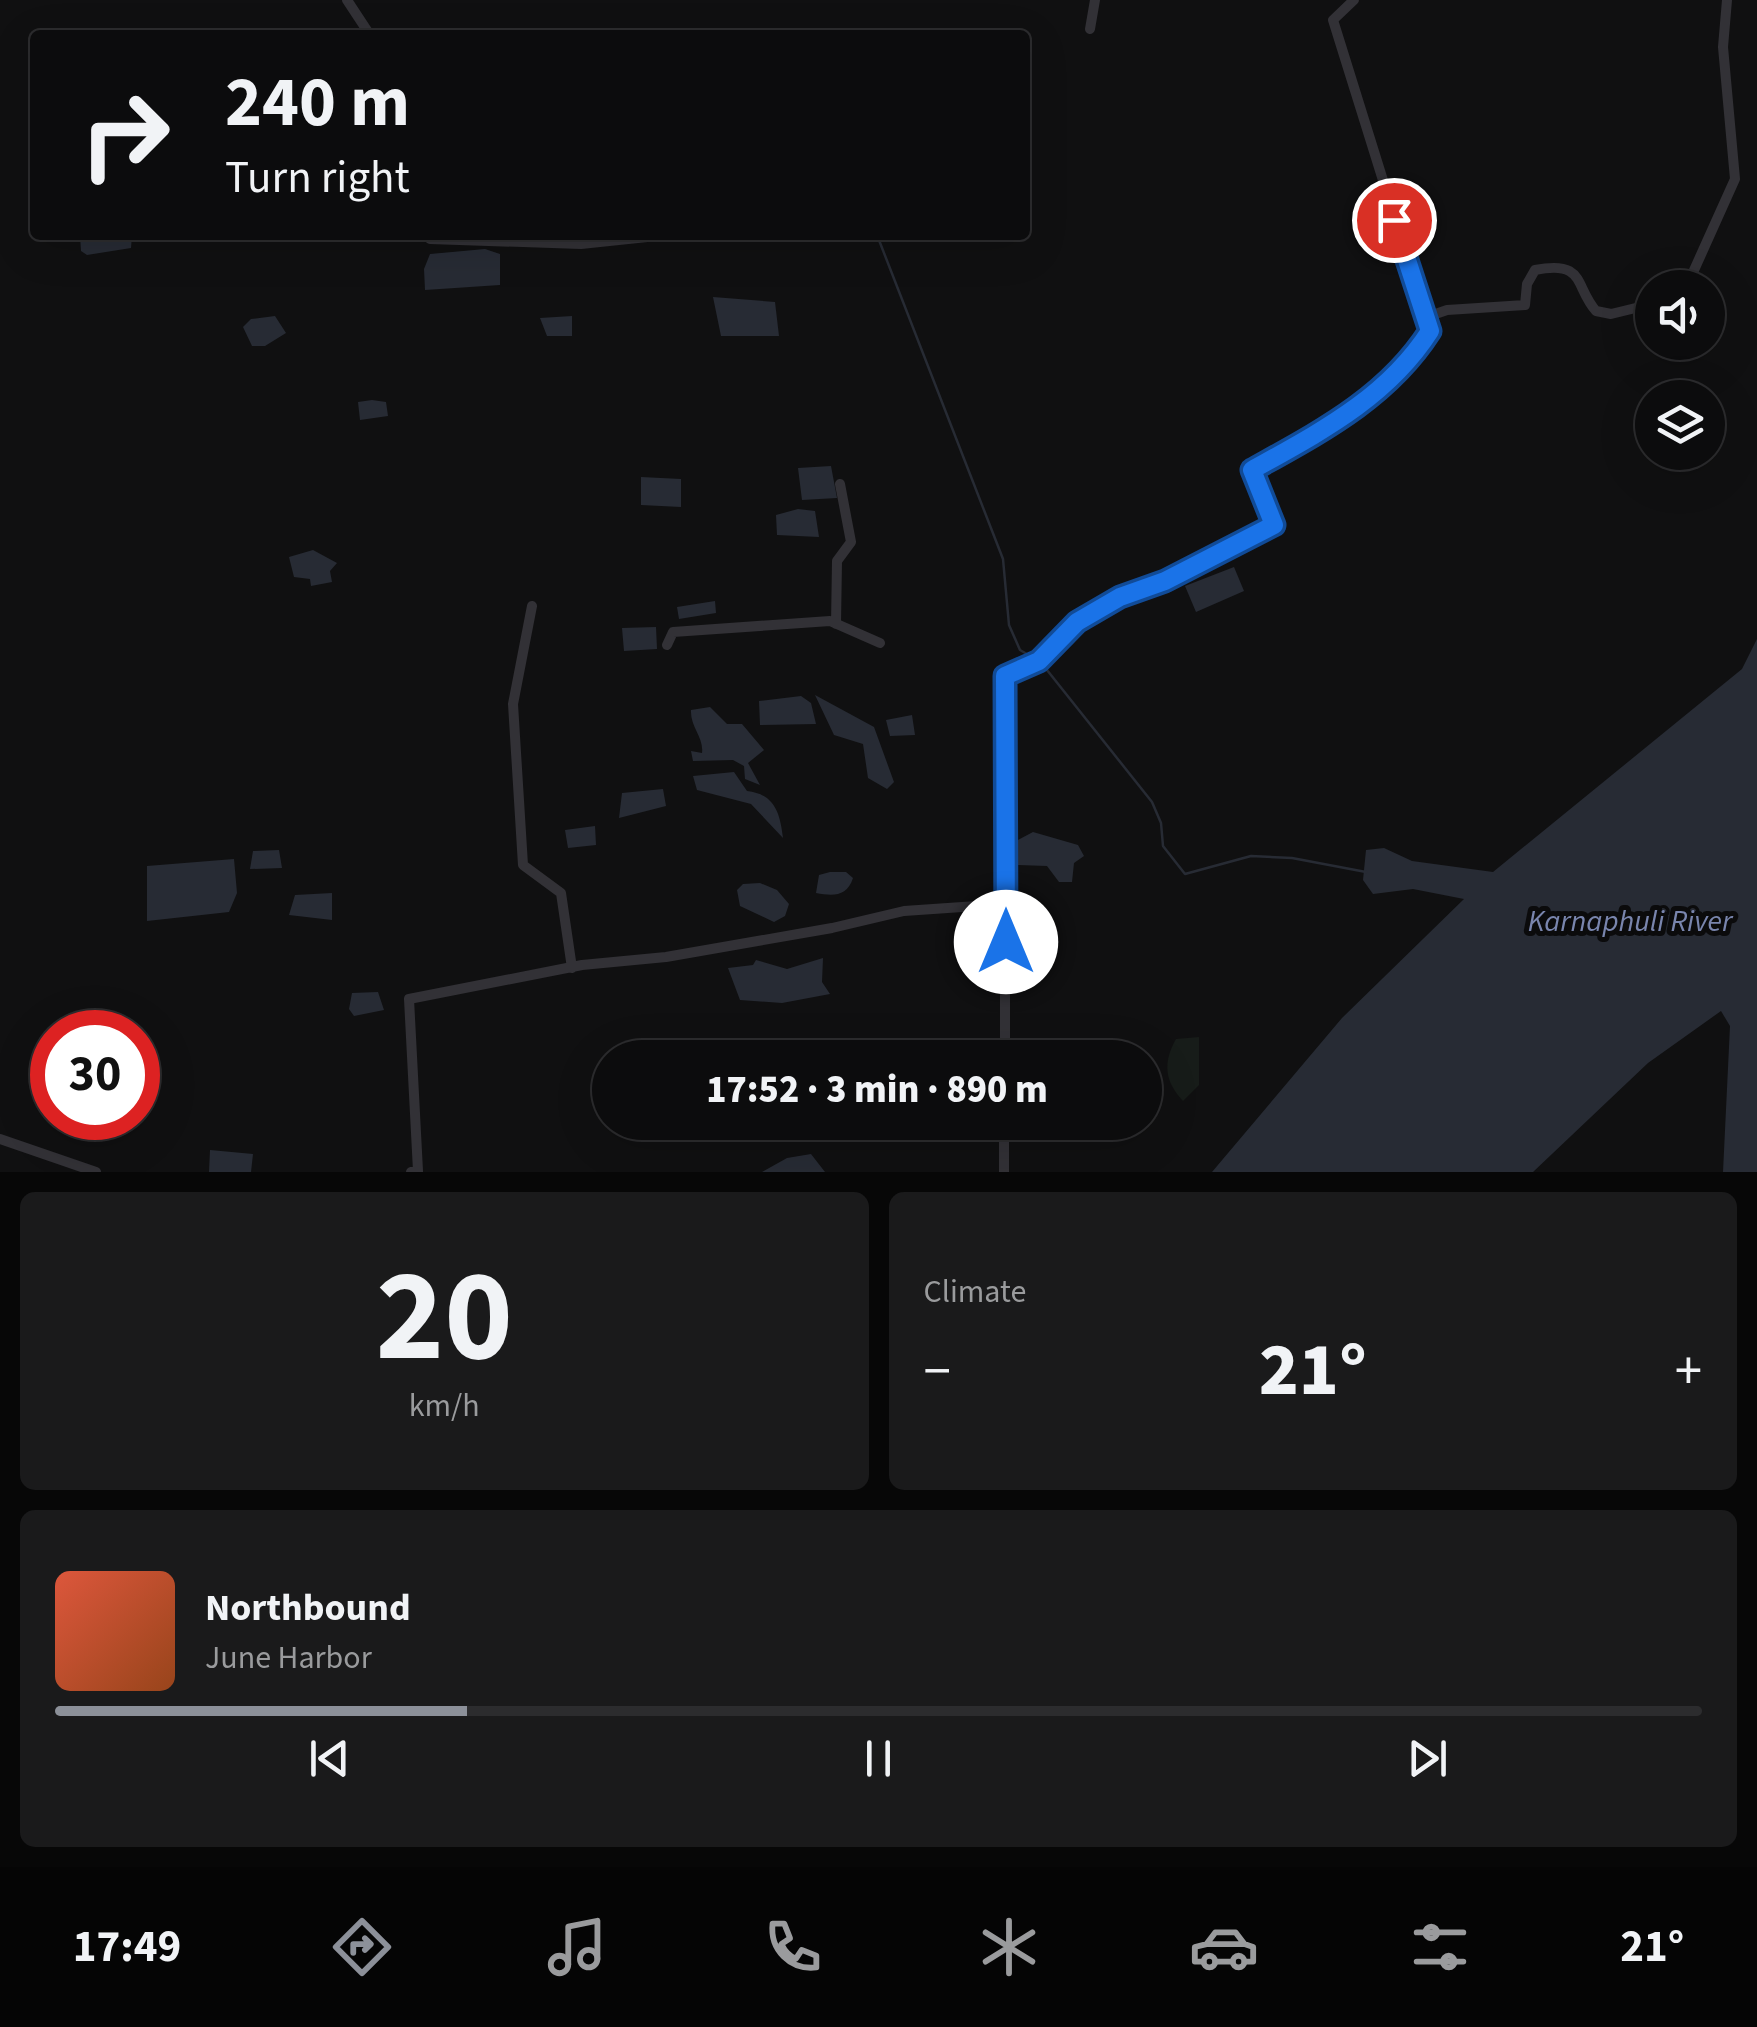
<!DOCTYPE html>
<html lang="en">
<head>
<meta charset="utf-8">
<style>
  :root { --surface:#0c0c0d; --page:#1a1a1b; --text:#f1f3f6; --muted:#9a9b9d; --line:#2c2c2e; --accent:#8c9099 }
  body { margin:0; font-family:"Source Sans 3",sans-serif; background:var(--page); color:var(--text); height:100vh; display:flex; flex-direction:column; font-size:38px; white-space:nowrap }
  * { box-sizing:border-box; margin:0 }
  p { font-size:32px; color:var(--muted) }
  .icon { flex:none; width:55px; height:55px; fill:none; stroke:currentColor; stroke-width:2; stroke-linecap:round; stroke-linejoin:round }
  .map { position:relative; height:1172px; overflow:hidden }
  .panel { display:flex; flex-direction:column; gap:20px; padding:20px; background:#070707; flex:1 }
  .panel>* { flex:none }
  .banner { position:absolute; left:30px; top:30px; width:1000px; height:210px; border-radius:10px; box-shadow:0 10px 40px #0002,0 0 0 2px var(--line); background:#0c0c0d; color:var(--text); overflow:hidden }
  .fabs { position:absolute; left:1635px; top:270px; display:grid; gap:20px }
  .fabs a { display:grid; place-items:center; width:90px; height:90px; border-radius:50%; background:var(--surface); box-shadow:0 10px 40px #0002,0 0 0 2px var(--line); font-size:50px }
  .speed { position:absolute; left:30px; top:1010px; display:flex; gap:20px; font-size:50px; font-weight:700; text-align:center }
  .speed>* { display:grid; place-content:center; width:130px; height:130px; border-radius:50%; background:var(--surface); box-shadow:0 10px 40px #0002,0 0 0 2px var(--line); line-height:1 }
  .speed .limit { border:15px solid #d22; background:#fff; color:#111 }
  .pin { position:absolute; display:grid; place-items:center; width:85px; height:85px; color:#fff; margin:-42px; border:5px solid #fff; border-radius:50%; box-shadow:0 2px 10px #0007 }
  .me { position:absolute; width:110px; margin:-55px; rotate:0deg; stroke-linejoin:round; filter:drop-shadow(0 0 8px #0008) }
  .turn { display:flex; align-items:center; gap:35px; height:210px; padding:0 30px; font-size:45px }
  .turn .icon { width:130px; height:130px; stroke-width:2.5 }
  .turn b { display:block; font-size:70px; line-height:85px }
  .big { font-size:75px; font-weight:800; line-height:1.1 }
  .panel .tile { flex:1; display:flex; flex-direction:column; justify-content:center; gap:15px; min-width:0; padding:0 35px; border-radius:15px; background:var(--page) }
  .panel .dial { align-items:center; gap:0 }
  .dial b { font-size:130px; line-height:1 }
  .song { display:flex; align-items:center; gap:30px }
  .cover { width:120px; height:120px; border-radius:15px; background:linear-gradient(135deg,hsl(10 70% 55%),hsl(20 70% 35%)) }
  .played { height:10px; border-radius:5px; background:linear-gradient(90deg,var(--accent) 25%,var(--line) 25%) }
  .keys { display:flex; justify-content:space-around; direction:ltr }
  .heat { display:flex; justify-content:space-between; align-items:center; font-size:55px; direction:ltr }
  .panel .tiles { flex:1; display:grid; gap:20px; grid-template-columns:1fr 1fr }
  .tile:last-child { grid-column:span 2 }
  .trip { position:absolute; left:592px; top:1040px; width:570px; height:100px; border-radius:50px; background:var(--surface); box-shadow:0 10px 40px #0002,0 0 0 2px var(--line); font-weight:800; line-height:100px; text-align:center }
  .menu { display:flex; height:160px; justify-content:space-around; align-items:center; background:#050505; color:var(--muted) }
  .menu .icon { width:70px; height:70px }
  .menu .active { color:var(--accent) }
  .menu b { font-size:45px; color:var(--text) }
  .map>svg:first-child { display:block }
</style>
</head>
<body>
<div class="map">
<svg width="1757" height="1172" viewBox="0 0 1757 1172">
  <rect width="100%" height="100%" fill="#101011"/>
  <path fill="#171c19" d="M1199,1037v48l-16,16c-19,-20 -20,-39 -7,-62z"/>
  <path fill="#272b34" d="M80,235h52l-1,13 -44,7 -6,-4z
    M485,249l15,5v31l-75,5 -1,-21 6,-15z
    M713,297l62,5 4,34h-58z
    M275,316l11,17 -21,13h-13l-9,-19 8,-8z
    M572,316v20h-25l-7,-18z
    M372,400l14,2 2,14 -28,4 -2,-18z
    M831,466l6,32 -35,2 -4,-32z
    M641,477l40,2v28l-40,-2z
    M798,509l17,2 4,26 -42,-2 -1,-20z
    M313,550l24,13 -7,8 2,11 -21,4 -1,-7 -16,-2 -5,-20z
    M1234,567l10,24 -48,21 -11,-26z
    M715,601l1,12 -37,6 -2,-12z
    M656,627l1,22 -33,2 -2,-23z
    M1757,639v533h-34l7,-146 -9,-15 -73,52 -115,109h-321l130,-154 122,-119 -51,-10 -40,5 -10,-14 3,-30 18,-2 28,13 81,11 249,-203z
    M815,695l59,32 20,55 -7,7 -19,-11 -5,-34 -29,-9z
    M801,696l10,7 5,21 -56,1 -1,-24z
    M710,707l17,17h15l22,26 -16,13 12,22 -15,-6 -1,-13 -11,-6 -40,1 -2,-10 11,2c2,-16 -12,-26 -11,-43z
    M912,715l3,20 -25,1 -4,-16z
    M734,772l13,19c27,3 33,21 36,47l-32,-34 -54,-14 -4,-14z
    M663,789l3,17 -47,12 3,-25z
    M595,826l1,19 -28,3 -3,-18z
    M1033,832l45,13 6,11 -10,7 -2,19h-13l-12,-16 -29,-1 -4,-23z
    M279,850l3,18 -32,1 3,-18z
    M234,859l3,34 -8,19 -82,9v-55z
    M830,872h16l7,6c-6,19 -20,18 -37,15l3,-18z
    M760,883l17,7 12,14 -4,12 -11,6 -34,-16 -3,-16 6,-6z
    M332,893v27l-43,-5 6,-20z
    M823,958l-1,24 8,12 -48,9 -42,-3 -12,-32 25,-3 3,-5 31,9z
    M378,992l6,18 -30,6 -5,-7 3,-16z
    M210,1150l43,4 -2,18h-42z
    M811,1154l14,18h-63l25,-14z"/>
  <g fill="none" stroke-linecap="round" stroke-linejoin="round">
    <path stroke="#272b34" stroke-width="2.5" d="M877,235l126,324 6,66 11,25 12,7
      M1043,665l109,137 9,21 2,23 22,28 66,-18 41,2 74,14"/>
    <path stroke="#323136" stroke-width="10" d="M347,0l23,35
      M1090,29l5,-29
      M426,235l4,4 151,5 85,-9
      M1686,288l49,-109 -12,-132 4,-47
      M1424,318l23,-8 78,-5 2,-21 8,-14c51,-10 39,16 61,41l15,3 41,-10
      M532,606l-19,98 10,161 38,28 11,75
      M836,624l1,-63 14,-19 -11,-58
      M667,645l6,-13 157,-11 50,22
      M1005,1058v-381l34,-16 38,-38 43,-26 45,-16 109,-56 -22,-55c67,-37 135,-72 178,-139l-97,-311 21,-20
      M0,1139l96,33
      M411,1172l7,-1 -9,-172 173,-34 84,-8 166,-29 72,-17 102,-7
      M1004,1172v-50"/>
  </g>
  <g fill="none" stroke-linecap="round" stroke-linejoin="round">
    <defs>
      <path id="route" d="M1006,942l-1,-266 34,-15 38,-39 43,-25 45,-16 109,-56 -22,-55c68,-38 135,-72 178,-139l-36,-111"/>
    </defs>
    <use href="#route" stroke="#114b97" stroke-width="25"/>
    <use href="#route" stroke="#1a73e8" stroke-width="18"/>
  </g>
  <g text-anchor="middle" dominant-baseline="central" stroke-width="10" stroke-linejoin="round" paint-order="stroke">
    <g font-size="30" font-style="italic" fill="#7985ad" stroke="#0b0b0c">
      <text x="1630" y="921">Karnaphuli River</text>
    </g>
  </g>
</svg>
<div class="fabs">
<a><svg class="icon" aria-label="sound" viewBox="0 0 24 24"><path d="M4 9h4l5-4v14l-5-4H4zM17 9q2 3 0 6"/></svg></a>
<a><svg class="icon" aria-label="layers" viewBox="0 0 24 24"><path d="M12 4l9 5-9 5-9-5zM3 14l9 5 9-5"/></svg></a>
</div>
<div class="speed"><div class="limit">30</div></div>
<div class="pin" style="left:1394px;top:220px;background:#d93025"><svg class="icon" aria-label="arrive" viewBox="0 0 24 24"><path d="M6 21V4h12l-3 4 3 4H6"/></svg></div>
<svg class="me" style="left:1006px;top:942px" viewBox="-20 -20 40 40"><circle r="19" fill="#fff"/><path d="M0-13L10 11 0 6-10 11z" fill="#1a73e8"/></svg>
<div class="trip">17:52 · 3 min · 890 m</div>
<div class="banner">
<div class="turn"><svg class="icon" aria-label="right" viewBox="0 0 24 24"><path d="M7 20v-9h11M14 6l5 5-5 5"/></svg><div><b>240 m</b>Turn right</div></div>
</div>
</div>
<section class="panel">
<div class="tiles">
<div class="tile dial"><b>20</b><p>km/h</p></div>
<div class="tile"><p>Climate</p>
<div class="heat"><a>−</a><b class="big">21°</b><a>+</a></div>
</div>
<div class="tile">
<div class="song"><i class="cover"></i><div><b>Northbound</b><p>June Harbor</p></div></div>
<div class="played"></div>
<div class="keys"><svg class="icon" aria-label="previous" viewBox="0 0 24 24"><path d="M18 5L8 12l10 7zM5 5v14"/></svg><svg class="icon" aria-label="pause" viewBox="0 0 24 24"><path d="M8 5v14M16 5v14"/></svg><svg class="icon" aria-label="next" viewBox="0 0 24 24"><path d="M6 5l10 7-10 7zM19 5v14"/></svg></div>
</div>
</div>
</section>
<nav class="menu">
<b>17:49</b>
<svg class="icon active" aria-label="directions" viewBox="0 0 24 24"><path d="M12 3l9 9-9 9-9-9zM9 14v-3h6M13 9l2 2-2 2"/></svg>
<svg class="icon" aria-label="music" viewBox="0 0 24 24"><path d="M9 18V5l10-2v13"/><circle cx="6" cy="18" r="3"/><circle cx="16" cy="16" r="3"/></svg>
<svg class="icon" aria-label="phone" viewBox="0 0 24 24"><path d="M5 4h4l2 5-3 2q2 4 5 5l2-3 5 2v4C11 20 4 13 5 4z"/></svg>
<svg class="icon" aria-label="climate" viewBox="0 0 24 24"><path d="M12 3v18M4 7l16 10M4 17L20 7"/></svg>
<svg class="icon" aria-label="car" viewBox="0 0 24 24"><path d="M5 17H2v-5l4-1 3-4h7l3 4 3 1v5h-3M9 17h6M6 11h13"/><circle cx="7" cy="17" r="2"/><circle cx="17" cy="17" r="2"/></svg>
<svg class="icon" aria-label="filters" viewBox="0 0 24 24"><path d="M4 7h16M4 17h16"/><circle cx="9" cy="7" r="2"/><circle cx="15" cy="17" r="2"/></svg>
<b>21°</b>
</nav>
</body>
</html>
